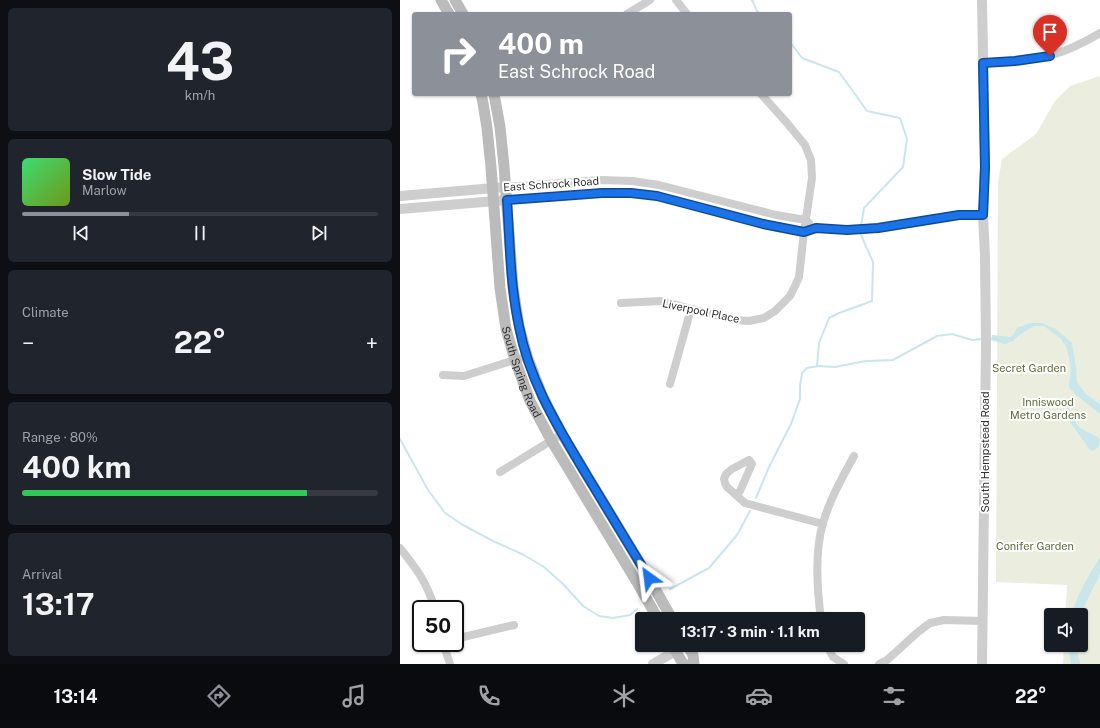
<!DOCTYPE html>
<html lang="en">
<head>
<meta charset="utf-8">
<style>
  :root { --surface:#171b24; --page:#20242c; --text:#f1f3f6; --muted:#9ea1a6; --line:#363941; --accent:#8c9099 }
  body { margin:0; font-family:"Public Sans",sans-serif; background:var(--page); color:var(--text); height:100vh; display:flex; flex-direction:column; font-size:15px; white-space:nowrap }
  * { box-sizing:border-box; margin:0 }
  p { font-size:13px; color:var(--muted) }
  .icon { flex:none; width:22px; height:22px; fill:none; stroke:currentColor; stroke-width:2; stroke-linecap:round; stroke-linejoin:round }
  .map { position:relative; flex:1; overflow:hidden }
  .drawer { display:flex; flex-direction:column; gap:8px; padding:8px; background:#0d0f14; width:400px }
  .drawer>* { flex:none }
  .guide { position:absolute; left:12px; top:12px; width:380px; height:84px; border-radius:4px; box-shadow:0 1px 3px #0004; background:#8c9099; color:#fff; overflow:hidden }
  .buttons { position:absolute; left:644px; top:608px; display:grid; gap:8px }
  .buttons a { display:grid; place-items:center; width:44px; height:44px; border-radius:4px; background:var(--surface); box-shadow:0 1px 3px #0004; font-size:20px }
  .speed { position:absolute; left:12px; top:600px; display:flex; gap:8px; font-size:20px; font-weight:700; text-align:center }
  .speed>* { display:grid; place-content:center; width:52px; height:52px; border-radius:50%; background:var(--surface); box-shadow:0 1px 3px #0004; line-height:1 }
  .speed .limit { border:2px solid #111; border-radius:6px; background:#fff; color:#111 }
  .pin { position:absolute; display:grid; place-items:center; width:34px; height:34px; color:#fff; margin:-41px -17px; border-radius:50% 50% 50% 0; rotate:-45deg; box-shadow:0 0 4px #0007 }
  .pin .icon { rotate:45deg }
  .me { position:absolute; width:44px; margin:-22px; rotate:329deg; stroke-linejoin:round; filter:drop-shadow(0 0 3px #0008) }
  .turn { display:flex; align-items:center; gap:14px; height:84px; padding:0 20px; font-size:18px }
  .turn .icon { width:52px; height:52px; stroke-width:2.5 }
  .turn b { display:block; font-size:28px; line-height:34px }
  .big { font-size:30px; font-weight:700; line-height:1.1 }
  .drawer .tile { flex:1; display:flex; flex-direction:column; justify-content:center; gap:6px; min-width:0; padding:0 14px; border-radius:6px; background:var(--page) }
  .drawer .dial { align-items:center; gap:0 }
  .dial b { font-size:52px; line-height:1 }
  .song { display:flex; align-items:center; gap:12px }
  .cover { width:48px; height:48px; border-radius:6px; background:linear-gradient(135deg,hsl(140 70% 55%),hsl(80 70% 35%)) }
  .played { height:4px; border-radius:2px; background:linear-gradient(90deg,var(--accent) 30%,var(--line) 30%) }
  .keys { display:flex; justify-content:space-around; direction:ltr }
  .heat { display:flex; justify-content:space-between; align-items:center; font-size:22px; direction:ltr }
  .charge { height:6px; border-radius:3px; background:linear-gradient(90deg,#34c759 80%,var(--line) 0) }
  .trip { position:absolute; left:235px; top:612px; width:230px; height:40px; border-radius:4px; background:var(--surface); box-shadow:0 1px 3px #0004; font-weight:700; line-height:40px; text-align:center }
  .tabs { display:flex; height:64px; justify-content:space-around; align-items:center; background:#090b0e; color:var(--muted) }
  .tabs .icon { width:28px; height:28px }
  .tabs .active { color:var(--accent) }
  .tabs b { font-size:18px; color:var(--text) }
  main { display:flex; flex:1; min-height:0 }
  .map>svg:first-child { display:block }
</style>
</head>
<body>
<main>
<section class="drawer">
<div class="tile dial"><b>43</b><p>km/h</p></div>
<div class="tile">
<div class="song"><i class="cover"></i><div><b>Slow Tide</b><p>Marlow</p></div></div>
<div class="played"></div>
<div class="keys"><svg class="icon" aria-label="previous" viewBox="0 0 24 24"><path d="M18 5L8 12l10 7zM5 5v14"/></svg><svg class="icon" aria-label="pause" viewBox="0 0 24 24"><path d="M8 5v14M16 5v14"/></svg><svg class="icon" aria-label="next" viewBox="0 0 24 24"><path d="M6 5l10 7-10 7zM19 5v14"/></svg></div>
</div>
<div class="tile"><p>Climate</p>
<div class="heat"><a>−</a><b class="big">22°</b><a>+</a></div>
</div>
<div class="tile"><p>Range · 80%</p><b class="big">400 km</b><div class="charge"></div></div>
<div class="tile"><p>Arrival</p><b class="big">13:17</b></div>
</section>
<div class="map">
<svg width="700" height="664" viewBox="0 0 700 664">
  <rect width="100%" height="100%" fill="#fff"/>
  <path fill="#ebeedf" d="M700,76v588h-37l1,-19h17v-30h-16l2,-30 -71,-3 2,-400 4,-23 34,-25 19,-33 15,-15z"/>
  <path fill="#c9e7eb" d="M630,323h12l14,6 16,14 4,23 1,16 9,12 14,10v10l-25,-20 -6,-7 2,-21 -5,-20 -5,-7 -17,-13h-10l-16,10 -5,5 -8,3 -14,-4 1,-5 18,2 3,-2 4,-7z
    M667,407h1c5,7 6,17 14,22 6,4 12,5 18,10 -1,5 -1,9 -7,12l-3,-1 -20,-28 -4,-12z
    M700,558v16l-20,41h-8c3,-16 18,-43 28,-57z
    M668,645h8l4,19h-9z"/>
  <g fill="none" stroke-linecap="round" stroke-linejoin="round">
    <path stroke="#c9e7eb" stroke-width="2" d="M352,0l5,11 4,3
      M390,42l12,16 37,14 28,39 33,7 7,21 -4,28 -39,41 -3,18
      M417,366l2,-23 10,-25 10,-5 33,-12 1,-39 -12,-27v-5
      M0,439l28,51 17,23 18,12 30,16 31,14 20,12 19,17 20,22 16,10 14,2 17,-3 7,-6
      M356,498l13,-31 22,-43 9,-25v-13l2,-13 5,-5 12,-2 16,1 31,-6 27,-1 44,-24 15,-2 20,6 10,-1
      M270,589l39,-21 28,-33 13,-24"/>
    <path stroke="#cecece" stroke-width="8" d="M276,0l11,14
      M227,14l23,-14
      M583,63c21,0 49,-2 69,-8 17,-5 33,-13 48,-22
      M106,187l96,-7 30,1 27,4 117,30 30,5 3,3
      M107,200l95,-7h29l26,3 117,31 30,5 12,-4 31,2 31,-2 81,-13h24
      M221,303l40,-2 74,19 14,1 15,-3 11,-7 15,-15 5,-10 4,-9 5,-45 8,-54 -1,-18 -6,-15 -18,-22 -26,-29
      M43,375l21,1 63,-20
      M270,384l21,-75
      M100,472l62,-38
      M336,495l4,-4 11,-25 1,-2 -3,-4 -17,9 -6,5 -2,5 1,4 2,4 18,16 78,21
      M0,548c17,21 27,35 35,61
      M421,619c-4,-30 -7,-66 2,-96 7,-24 19,-45 31,-67
      M55,639l59,-14
      M43,643l7,21
      M427,645l6,12 11,7
      M479,664l8,-4 31,-28 12,-9 14,-3 39,1"/>
    <path stroke="#cecece" stroke-width="10" d="M582,0l3,167 -2,48 2,41 1,88 -4,320
      M0,196l106,-9
      M0,209l107,-9
      M253,664l33,-19"/>
    <g stroke="#bbb" stroke-width="11">
      <path d="M41,0l8,14"/>
      <path d="M55,0l8,14"/>
      <path id="s1" d="M81,94l2,9 4,25 4,39 9,121 6,41 9,31 15,41 21,39 87,144 20,35"/>
      <path d="M94,94l6,33 4,39 9,121 6,39 8,30 15,39 20,39 87,144 23,41"/>
      <path d="M272,645l10,17 2,2"/>
      <path d="M287,645l6,10 1,9"/>
    </g>
  </g>
  <g fill="none" stroke-linecap="round" stroke-linejoin="round">
    <defs>
      <path id="route" d="M249,578c-21,-35 -42,-69 -63,-104 -28,-47 -57,-93 -67,-148 -9,-41 -9,-84 -12,-126l95,-7h29l26,3 106,28 41,8 12,-4 31,2 31,-2 81,-13h24l2,-48 -2,-104 32,-2 35,-5"/>
    </defs>
    <use href="#route" stroke="#114b97" stroke-width="10"/>
    <use href="#route" stroke="#1a73e8" stroke-width="7"/>
  </g>
  <g text-anchor="middle" dominant-baseline="central" stroke-width="4" stroke-linejoin="round" paint-order="stroke">
    <g font-size="11" fill="#313131" stroke="#fff">
      <text transform="translate(151 184) rotate(-4)">East Schrock Road</text>
      <text transform="translate(301 311) rotate(12)">Liverpool Place</text>
      <text stroke="none"><textPath href="#s1" startOffset="282">South Spring Road</textPath></text>
      <text transform="translate(585 452) rotate(-90)">South Hempstead Road</text>
    </g>
    <g font-size="11" fill="#606e3d" stroke="#fff">
      <text x="629" y="368">Secret Garden</text>
      <text x="648" y="402">Inniswood<tspan x="648" dy="13">Metro Gardens</tspan></text>
      <text x="635" y="546">Conifer Garden</text>
    </g>
  </g>
</svg>
<div class="buttons">
<a><svg class="icon" aria-label="sound" viewBox="0 0 24 24"><path d="M4 9h4l5-4v14l-5-4H4zM17 9q2 3 0 6"/></svg></a>
</div>
<div class="speed"><div class="limit">50</div></div>
<div class="pin" style="left:650px;top:56px;background:#d93025"><svg class="icon" aria-label="arrive" viewBox="0 0 24 24"><path d="M6 21V4h12l-3 4 3 4H6"/></svg></div>
<svg class="me" style="left:249px;top:578px" viewBox="-20 -20 40 40"><path d="M0-17L14 15 0 8-14 15z" fill="#1a73e8" stroke="#fff" stroke-width="4"/></svg>
<div class="trip">13:17 · 3 min · 1.1 km</div>
<div class="guide">
<div class="turn"><svg class="icon" aria-label="right" viewBox="0 0 24 24"><path d="M7 20v-9h11M14 6l5 5-5 5"/></svg><div><b>400 m</b>East Schrock Road</div></div>
</div>
</div>
</main>
<nav class="tabs">
<b>13:14</b>
<svg class="icon active" aria-label="directions" viewBox="0 0 24 24"><path d="M12 3l9 9-9 9-9-9zM9 14v-3h6M13 9l2 2-2 2"/></svg>
<svg class="icon" aria-label="music" viewBox="0 0 24 24"><path d="M9 18V5l10-2v13"/><circle cx="6" cy="18" r="3"/><circle cx="16" cy="16" r="3"/></svg>
<svg class="icon" aria-label="phone" viewBox="0 0 24 24"><path d="M5 4h4l2 5-3 2q2 4 5 5l2-3 5 2v4C11 20 4 13 5 4z"/></svg>
<svg class="icon" aria-label="climate" viewBox="0 0 24 24"><path d="M12 3v18M4 7l16 10M4 17L20 7"/></svg>
<svg class="icon" aria-label="car" viewBox="0 0 24 24"><path d="M5 17H2v-5l4-1 3-4h7l3 4 3 1v5h-3M9 17h6M6 11h13"/><circle cx="7" cy="17" r="2"/><circle cx="17" cy="17" r="2"/></svg>
<svg class="icon" aria-label="filters" viewBox="0 0 24 24"><path d="M4 7h16M4 17h16"/><circle cx="9" cy="7" r="2"/><circle cx="15" cy="17" r="2"/></svg>
<b>22°</b>
</nav>
</body>
</html>
